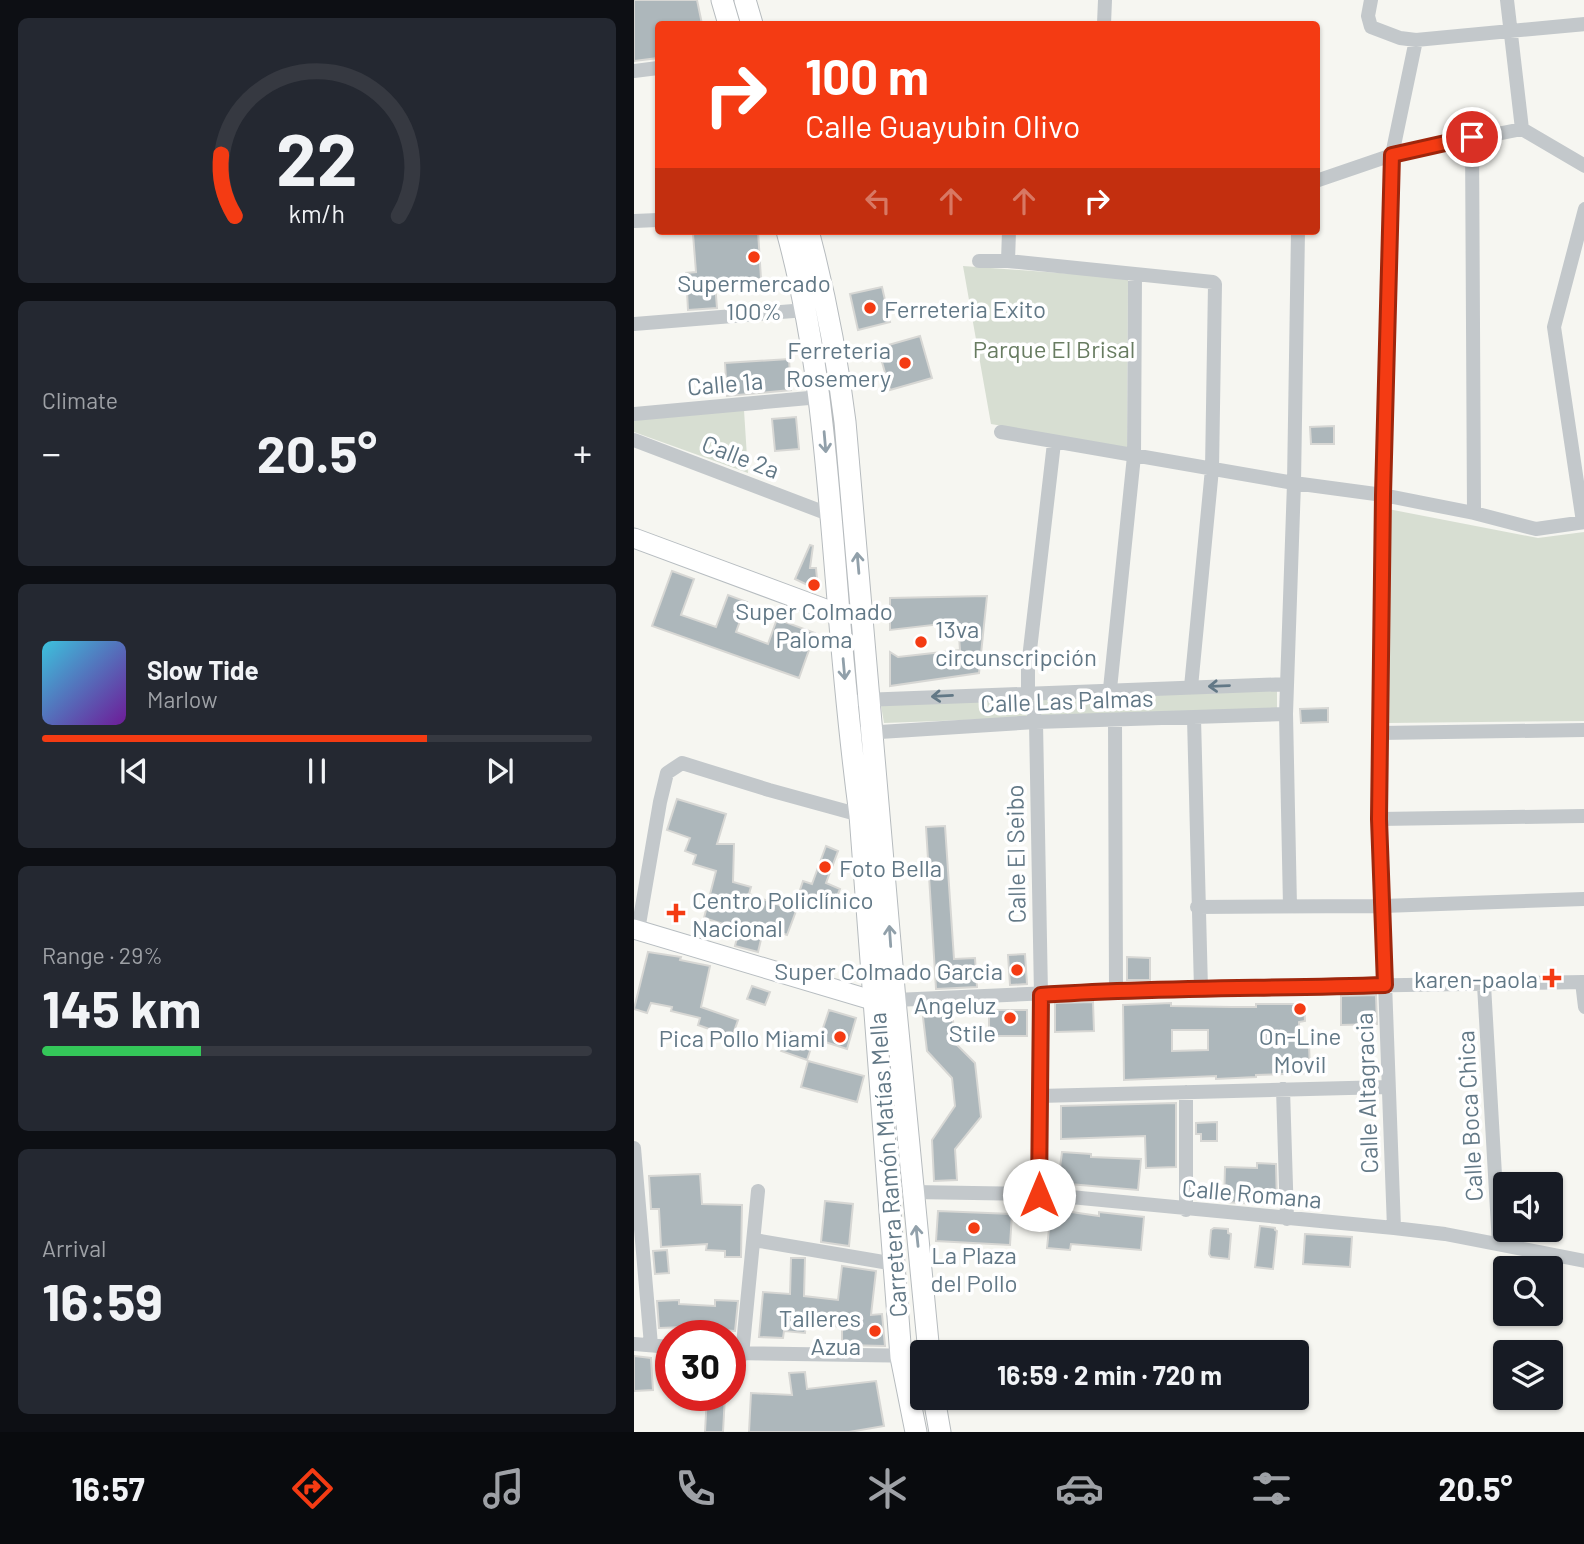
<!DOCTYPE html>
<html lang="en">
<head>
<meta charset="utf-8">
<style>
  :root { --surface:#171b24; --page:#242831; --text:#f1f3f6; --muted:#9ea1a6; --line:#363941; --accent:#f43b13 }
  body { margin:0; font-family:Barlow,sans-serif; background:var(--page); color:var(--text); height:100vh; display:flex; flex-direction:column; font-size:26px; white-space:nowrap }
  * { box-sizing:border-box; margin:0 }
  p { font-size:23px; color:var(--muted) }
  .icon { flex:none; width:38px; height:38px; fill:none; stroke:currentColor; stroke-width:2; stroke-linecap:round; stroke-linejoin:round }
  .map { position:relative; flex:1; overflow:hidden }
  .sheet { display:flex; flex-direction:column; gap:18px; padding:18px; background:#0d0f14; width:634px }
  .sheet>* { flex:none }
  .top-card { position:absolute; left:21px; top:21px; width:665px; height:214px; border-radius:7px; box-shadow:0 2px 5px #0004; background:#f43b13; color:#fff; overflow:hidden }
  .controls { position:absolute; left:859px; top:1172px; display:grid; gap:14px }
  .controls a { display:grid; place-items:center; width:70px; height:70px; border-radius:7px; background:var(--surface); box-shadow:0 2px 5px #0004; font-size:35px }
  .speed { position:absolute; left:21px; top:1320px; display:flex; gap:14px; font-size:35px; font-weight:700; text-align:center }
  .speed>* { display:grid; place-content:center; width:91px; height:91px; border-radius:50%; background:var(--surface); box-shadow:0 2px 5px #0004; line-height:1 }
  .speed .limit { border:10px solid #d22; background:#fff; color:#111 }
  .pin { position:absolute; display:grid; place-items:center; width:60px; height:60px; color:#fff; margin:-30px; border:4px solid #fff; border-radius:50%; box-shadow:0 2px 7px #0007 }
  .me { position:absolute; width:77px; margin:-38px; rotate:0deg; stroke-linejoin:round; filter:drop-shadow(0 0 5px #0008) }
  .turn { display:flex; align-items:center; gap:24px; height:147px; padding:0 35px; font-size:32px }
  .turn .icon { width:91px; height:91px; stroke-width:2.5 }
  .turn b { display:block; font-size:49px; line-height:60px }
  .lanes { display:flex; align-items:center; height:66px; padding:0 35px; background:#0003; justify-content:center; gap:35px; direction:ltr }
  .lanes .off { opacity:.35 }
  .big { font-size:52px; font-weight:700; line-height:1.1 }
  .sheet .card { flex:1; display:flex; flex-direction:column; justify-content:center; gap:10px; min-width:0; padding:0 24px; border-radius:10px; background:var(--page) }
  .sheet .dial { align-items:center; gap:0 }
  .dial svg { height:182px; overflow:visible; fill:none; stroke:var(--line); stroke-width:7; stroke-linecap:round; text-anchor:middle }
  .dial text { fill:var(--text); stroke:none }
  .song { display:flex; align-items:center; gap:21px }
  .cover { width:84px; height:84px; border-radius:10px; background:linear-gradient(135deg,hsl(190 70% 55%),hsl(280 70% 35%)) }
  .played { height:7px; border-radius:4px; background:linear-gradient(90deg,var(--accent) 70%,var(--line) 70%) }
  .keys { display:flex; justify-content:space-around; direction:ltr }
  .heat { display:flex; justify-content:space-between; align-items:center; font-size:38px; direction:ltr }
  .charge { height:10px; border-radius:5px; background:linear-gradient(90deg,#34c759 29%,var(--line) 0) }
  .trip { position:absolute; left:276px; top:1340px; width:399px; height:70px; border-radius:7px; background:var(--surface); box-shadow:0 2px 5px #0004; font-weight:700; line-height:70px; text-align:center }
  .dock { display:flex; height:112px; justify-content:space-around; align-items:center; background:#090b0e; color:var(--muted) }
  .dock .icon { width:49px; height:49px }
  .dock .on { color:var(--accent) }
  .dock b { font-size:32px; color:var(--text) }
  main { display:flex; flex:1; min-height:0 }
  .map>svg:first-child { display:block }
</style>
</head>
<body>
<main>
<section class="sheet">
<div class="card dial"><svg viewBox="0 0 100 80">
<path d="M14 69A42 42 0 1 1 86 69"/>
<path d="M14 69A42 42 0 0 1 8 42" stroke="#f43b13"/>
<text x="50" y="56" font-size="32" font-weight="700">22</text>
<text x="50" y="72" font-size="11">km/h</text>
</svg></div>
<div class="card"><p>Climate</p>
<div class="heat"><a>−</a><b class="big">20.5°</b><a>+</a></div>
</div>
<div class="card">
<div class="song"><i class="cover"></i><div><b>Slow Tide</b><p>Marlow</p></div></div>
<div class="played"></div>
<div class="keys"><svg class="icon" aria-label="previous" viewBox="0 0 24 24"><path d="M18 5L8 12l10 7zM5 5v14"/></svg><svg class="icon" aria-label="pause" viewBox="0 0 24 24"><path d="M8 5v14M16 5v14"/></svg><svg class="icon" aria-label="next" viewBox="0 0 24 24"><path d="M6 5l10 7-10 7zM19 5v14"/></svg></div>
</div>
<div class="card"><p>Range · 29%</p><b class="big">145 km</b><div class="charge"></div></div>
<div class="card"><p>Arrival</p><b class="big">16:59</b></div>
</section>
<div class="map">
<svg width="951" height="1432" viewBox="0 0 951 1432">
  <rect width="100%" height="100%" fill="#f6f6f1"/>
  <path fill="#d7ded2" d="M329,266l165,12 -1,170 -136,-24z
    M110,410l4,63 -114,-41v-13z
    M754,509l150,29 46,-6v189l-197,2z
    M643,690v18l-393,15 -3,-18z"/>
  <path fill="#adb7bb" stroke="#d7d7d4" stroke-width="2" fill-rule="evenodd" d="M0,0h63l5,24h-44v34l-24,3z
    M102,231h22l3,48 -46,4 2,25 -29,2 -2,-37 10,-1 -3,-38z
    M248,287l8,35 -32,8 -8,-36z
    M286,336l12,42 -42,12 -12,-42z
    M155,359l2,31 -64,6 -2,-33z
    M162,417l3,32 -24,2 -3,-32z
    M700,426v18h-23l-1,-17z
    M176,545l3,1 -3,22h6l2,22 -23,-11z
    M38,571l22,8 -13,36 35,12 12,-32 19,7 -11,30 32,12 9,-25 38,14 -16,45 -147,-52z
    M353,596l-8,77 -89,13v-34l8,5 62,-7 -2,-28 -68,8v-32z
    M694,708v14l-27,1 -1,-14z
    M43,799l49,15 -9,30h17l-1,38 18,5 -2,7 47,17 -9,24 -23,-8 -6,25 -23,-6 4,-17 -35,-11 12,-47 -23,-7 3,-9 -11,-4 5,-13 -23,-8z
    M311,826l9,133 21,-1 2,29 -41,2 -10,-162z
    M192,846l12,5 -12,32 14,6 -9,22 -34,-12 6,-18 9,3z
    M14,952l33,5 -1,3 30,6 -9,41 37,13 -6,17 -34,-12 2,-7 -29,-7 1,-4 -21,-4 -4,10 -13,-4z
    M391,954l2,30 -17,1 -2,-30z
    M493,957l23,1v22h-23z
    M118,986l18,6 -5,13 -18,-6z
    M742,995l1,29 -36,1v-29z
    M459,1002l1,29 -39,1v-29z
    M537,1003v3l61,1h24v-3h48l1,17 -6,1 1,21h9l1,30 -54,2v2l-40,2v-3l-92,4 -1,-75zM538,1030h36v20l-36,1z
    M195,1010l27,8 -9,31 -28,-9z
    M355,1010h38v26h-38z
    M318,1013l4,31 19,19 6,54 -26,32 2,31 -23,1 -2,-41 23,-34 -3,-28 -25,-27 -4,-34z
    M154,1031l26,8 -7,21 -26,-9z
    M174,1061l56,15 -7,26 -56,-15z
    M542,1103v64l-30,1 -1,-32 -84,3v-33z
    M583,1122v19h-16v-7h-5v-11z
    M428,1152l29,2v3l50,2 -3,31 -80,-7z
    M623,1163l19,1 1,41 -53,-3 1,-35 32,1z
    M66,1174l2,30 40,1 -1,52h-16v-6l-19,-1 1,-6 -46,3 -2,-38h-8l-2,-33z
    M191,1201l28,3 -4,42 -28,-4z
    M417,1209l48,7v-4l45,5 -3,33 -70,-6 -1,6 -23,-2z
    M304,1211l74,3 -2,31 -74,-4z
    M626,1226l15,2v2l2,1 -4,38 -18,-2z
    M580,1228l14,1v4l3,1 -2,25 -18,-2 -2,-3 2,-24z
    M671,1234l47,3 -2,30 -47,-3z
    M33,1250l2,23 -14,1 -2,-23z
    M157,1258h14l-1,38 34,4 4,-34 34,5 -5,44 11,-1 3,32 -43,-1v-18l-36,-4 -1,10 -21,-2 -1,7 -24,-1 4,-45 27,2z
    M45,1300v4l36,2v-6l23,1 -3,30 -48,-4 -28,1 -2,-27z
    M0,1356l17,2 2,32 -19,1z
    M171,1372l2,17 69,-8 8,45 -35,6h-100l2,-39 41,2 -3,-22z
    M73,1395h18l-2,37h-18z"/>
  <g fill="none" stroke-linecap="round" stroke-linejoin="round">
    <defs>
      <path id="secondary" d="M0,538l205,76h12
        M0,929l241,72h13"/>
      <path id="primary" d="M88,0l7,24
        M111,0l7,24
        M153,231c32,117 40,237 50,357 6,76 13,152 23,227l41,542 15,75
        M174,231c17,63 29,126 37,191l50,578 34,353
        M300,1398l6,34"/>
    </defs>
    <use href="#secondary" stroke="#b7bdc1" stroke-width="21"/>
    <use href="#primary" stroke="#b6bbbe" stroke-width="23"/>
    <path stroke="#c3c8cb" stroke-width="14" d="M737,0l-3,16 3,11 29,11 16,2 169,-16
      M873,0l15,129
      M470,24l1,-24
      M0,71l24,-3
      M838,137l2,376
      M682,181l76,-26 130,-26 63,37
      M0,221l24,-1
      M345,261h29l205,21 2,2 -3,185 -21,218
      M374,261l1,-30
      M0,324l172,-14
      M0,414l186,-17
      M367,432l293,51 89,12 9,-340 24,-115
      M0,440l197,75
      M949,522l-29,-195 31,-118
      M476,689l24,-233 1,-181
      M228,700l425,-16
      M560,718l7,271
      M481,720l1,270
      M230,733l172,-11 250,-8
      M746,733l205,-3
      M745,819l206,-3
      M656,906l-4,-192 8,-231 4,-252
      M563,907l186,-1 202,-7
      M4,930l22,-128 7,-29 15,-10 87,27 91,25
      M948,982l3,25
      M850,985l15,259
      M261,1000l221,-10 469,-8
      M649,1089l4,130
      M405,1096l349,-9
      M0,1148l17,197
      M279,1192l126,2 355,34 51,6 140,27
      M405,1194l2,-199 -5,-273 -8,-30v-25l26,-224
      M552,1210v-118
      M760,1228l-15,-409 4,-324 91,18 62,16 49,-7
      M120,1240l141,24
      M0,1344l37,3
      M96,1353l193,3
      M108,1355l16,-164"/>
    <use href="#secondary" stroke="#fff" stroke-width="19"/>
    <use href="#primary" stroke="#fff" stroke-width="21"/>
  </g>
  <defs><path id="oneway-shaft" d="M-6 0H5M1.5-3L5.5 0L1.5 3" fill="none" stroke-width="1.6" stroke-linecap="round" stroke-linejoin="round" transform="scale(1.75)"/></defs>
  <g stroke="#91a0aa">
    <use href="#oneway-shaft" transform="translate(191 442) rotate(85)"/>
    <use href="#oneway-shaft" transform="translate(224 563) rotate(-95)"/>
    <use href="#oneway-shaft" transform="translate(210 669) rotate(85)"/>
    <use href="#oneway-shaft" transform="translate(256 936) rotate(-94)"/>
    <use href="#oneway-shaft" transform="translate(283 1236) rotate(-96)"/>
  </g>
  <g stroke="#627886">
    <use href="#oneway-shaft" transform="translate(585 686) rotate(178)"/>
    <use href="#oneway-shaft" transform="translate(308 696) rotate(177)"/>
  </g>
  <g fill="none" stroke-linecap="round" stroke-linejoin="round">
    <defs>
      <path id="route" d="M405,1195l2,-200c114,-8 230,-6 344,-10l-6,-166 4,-324 9,-340 80,-18"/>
    </defs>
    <use href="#route" stroke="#9f260c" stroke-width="18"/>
    <use href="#route" stroke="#f43b13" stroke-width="12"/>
  </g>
  <g fill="#f43b13" stroke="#fff" stroke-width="2.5">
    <circle cx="120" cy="257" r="7"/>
    <circle cx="236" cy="308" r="7"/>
    <circle cx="271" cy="363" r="7"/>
    <circle cx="180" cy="585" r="7"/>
    <circle cx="287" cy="642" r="7"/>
    <circle cx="191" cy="867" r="7"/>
    <path d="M38.5 902.5h7v7h7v7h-7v7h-7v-7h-7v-7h7z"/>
    <circle cx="383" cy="970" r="7"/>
    <path d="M914.5 967.5h7v7h7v7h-7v7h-7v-7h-7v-7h7z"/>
    <circle cx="666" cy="1009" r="7"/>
    <circle cx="376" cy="1018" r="7"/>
    <circle cx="206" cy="1037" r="7"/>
    <circle cx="340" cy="1228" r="7"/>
    <circle cx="241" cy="1331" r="7"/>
  </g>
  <g text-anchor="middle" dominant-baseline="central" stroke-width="7" stroke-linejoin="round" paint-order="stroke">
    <g font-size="24" fill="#627886" stroke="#fff" text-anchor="end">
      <text x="120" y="282" text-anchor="middle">Supermercado<tspan x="120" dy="28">100%</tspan></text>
      <text x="250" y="308" text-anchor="start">Ferreteria Exito</text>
      <text x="257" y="349">Ferreteria<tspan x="257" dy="28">Rosemery</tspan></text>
      <text x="180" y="610" text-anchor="middle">Super Colmado<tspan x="180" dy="28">Paloma</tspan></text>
      <text x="301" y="628" text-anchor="start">13va<tspan x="301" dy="28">circunscripción</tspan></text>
      <text x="205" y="867" text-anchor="start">Foto Bella</text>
      <text x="58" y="899" text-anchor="start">Centro Policlínico<tspan x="58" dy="28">Nacional</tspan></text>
      <text x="369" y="970">Super Colmado Garcia</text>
      <text x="904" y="978">karen-paola</text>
      <text x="362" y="1004">Angeluz<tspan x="362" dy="28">Stile</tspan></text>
      <text x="666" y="1035" text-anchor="middle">On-Line<tspan x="666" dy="28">Movil</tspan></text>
      <text x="192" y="1037">Pica Pollo Miami</text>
      <text x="340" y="1254" text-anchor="middle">La Plaza<tspan x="340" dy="28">del Pollo</tspan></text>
      <text x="227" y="1317">Talleres<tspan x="227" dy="28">Azua</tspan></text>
    </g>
    <g font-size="24" fill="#687c61" stroke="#fff">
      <text x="420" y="348">Parque El Brisal</text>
    </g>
    <g font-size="24" fill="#627886" stroke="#fff">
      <text transform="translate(91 383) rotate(-5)">Calle 1a</text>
      <text transform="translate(107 456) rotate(21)">Calle 2a</text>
      <text transform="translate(433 700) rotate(-2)">Calle Las Palmas</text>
      <text transform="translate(381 854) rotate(-91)">Calle El Seibo</text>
      <text transform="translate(732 1093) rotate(-92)">Calle Altagracia</text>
      <text transform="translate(835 1116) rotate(-93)">Calle Boca Chica</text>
      <text transform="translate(253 1165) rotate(-94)">Carretera Ramón Matías Mella</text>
      <text transform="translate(618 1193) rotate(5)">Calle Romana</text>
    </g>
  </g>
</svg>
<div class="controls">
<a><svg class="icon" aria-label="sound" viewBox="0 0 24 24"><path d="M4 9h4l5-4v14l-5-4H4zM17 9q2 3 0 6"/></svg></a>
<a><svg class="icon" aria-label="search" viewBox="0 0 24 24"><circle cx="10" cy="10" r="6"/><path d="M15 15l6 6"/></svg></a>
<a><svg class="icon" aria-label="layers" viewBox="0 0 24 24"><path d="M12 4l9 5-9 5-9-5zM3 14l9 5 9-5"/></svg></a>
</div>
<div class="speed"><div class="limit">30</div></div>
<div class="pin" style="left:838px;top:137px;background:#d93025"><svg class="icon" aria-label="arrive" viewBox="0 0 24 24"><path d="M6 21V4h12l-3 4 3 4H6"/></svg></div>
<svg class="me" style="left:405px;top:1195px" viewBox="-20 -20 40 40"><circle r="19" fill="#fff"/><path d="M0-13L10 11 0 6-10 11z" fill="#f43b13"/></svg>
<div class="trip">16:59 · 2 min · 720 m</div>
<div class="top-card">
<div class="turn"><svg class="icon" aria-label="right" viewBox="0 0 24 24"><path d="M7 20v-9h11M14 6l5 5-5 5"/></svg><div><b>100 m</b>Calle Guayubin Olivo</div></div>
<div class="lanes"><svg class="icon off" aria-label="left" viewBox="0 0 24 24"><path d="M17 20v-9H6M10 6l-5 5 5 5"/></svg><svg class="icon off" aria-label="ahead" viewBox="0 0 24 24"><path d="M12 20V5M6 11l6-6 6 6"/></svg><svg class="icon off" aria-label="ahead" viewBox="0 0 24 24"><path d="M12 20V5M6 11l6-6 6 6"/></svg><svg class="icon" aria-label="right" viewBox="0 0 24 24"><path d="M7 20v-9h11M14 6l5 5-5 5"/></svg></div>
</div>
</div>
</main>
<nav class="dock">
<b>16:57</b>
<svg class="icon on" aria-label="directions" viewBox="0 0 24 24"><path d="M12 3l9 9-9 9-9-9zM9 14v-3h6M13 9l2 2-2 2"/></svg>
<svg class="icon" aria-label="music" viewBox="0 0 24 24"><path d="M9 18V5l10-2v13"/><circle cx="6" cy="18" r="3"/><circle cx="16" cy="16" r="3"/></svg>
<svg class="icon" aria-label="phone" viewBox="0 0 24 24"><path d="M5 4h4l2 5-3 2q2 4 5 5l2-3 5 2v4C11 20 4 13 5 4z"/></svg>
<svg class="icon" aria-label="climate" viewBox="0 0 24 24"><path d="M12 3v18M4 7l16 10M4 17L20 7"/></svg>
<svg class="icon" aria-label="car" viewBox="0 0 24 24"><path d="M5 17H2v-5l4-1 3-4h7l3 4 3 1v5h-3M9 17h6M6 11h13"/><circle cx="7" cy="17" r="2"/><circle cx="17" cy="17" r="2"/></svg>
<svg class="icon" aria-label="filters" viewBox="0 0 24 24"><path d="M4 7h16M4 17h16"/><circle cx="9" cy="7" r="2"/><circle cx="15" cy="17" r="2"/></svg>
<b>20.5°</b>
</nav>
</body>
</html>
